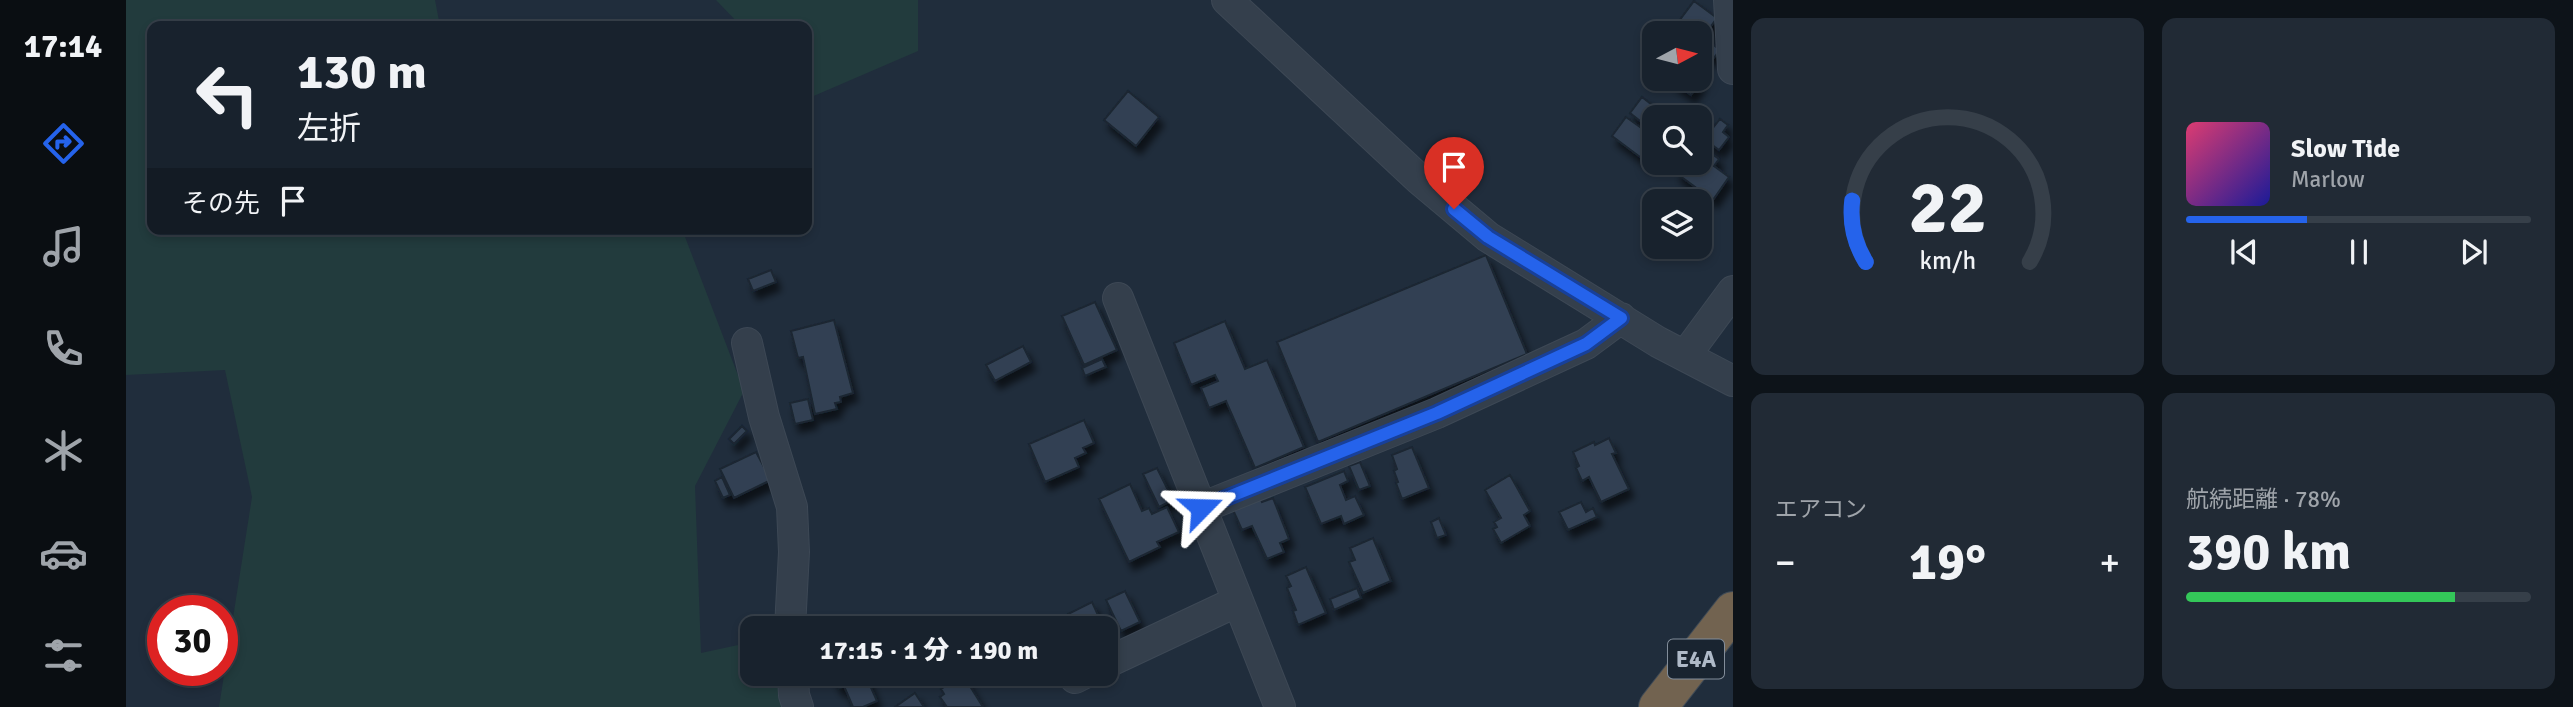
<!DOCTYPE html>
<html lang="ja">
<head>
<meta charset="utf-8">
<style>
  :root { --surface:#18222d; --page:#212a35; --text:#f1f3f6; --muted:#9fa4aa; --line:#363f49; --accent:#2563eb }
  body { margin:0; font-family:Signika,"Noto Sans JP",sans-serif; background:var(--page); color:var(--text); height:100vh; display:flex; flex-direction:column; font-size:26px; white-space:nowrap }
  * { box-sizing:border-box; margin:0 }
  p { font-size:23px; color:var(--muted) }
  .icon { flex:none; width:38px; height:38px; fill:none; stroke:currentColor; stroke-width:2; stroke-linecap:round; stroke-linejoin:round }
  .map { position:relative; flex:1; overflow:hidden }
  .panel { display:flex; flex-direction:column; gap:18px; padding:18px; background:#0d1319; width:840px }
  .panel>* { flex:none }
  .top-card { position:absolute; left:21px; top:21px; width:665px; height:214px; border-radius:14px; box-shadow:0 4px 10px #0003,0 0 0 2px var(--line); background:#18222d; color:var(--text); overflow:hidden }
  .needle { width:46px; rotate:83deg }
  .buttons { position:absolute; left:1516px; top:21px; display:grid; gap:14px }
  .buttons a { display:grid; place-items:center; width:70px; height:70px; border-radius:14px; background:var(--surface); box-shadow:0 4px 10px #0003,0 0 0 2px var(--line); font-size:35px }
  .speed { position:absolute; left:21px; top:595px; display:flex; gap:14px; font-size:35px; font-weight:700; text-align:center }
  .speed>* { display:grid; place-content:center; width:91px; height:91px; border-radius:50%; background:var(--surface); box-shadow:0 4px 10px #0003,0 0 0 2px var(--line); line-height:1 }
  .speed .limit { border:10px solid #d22; background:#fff; color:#111 }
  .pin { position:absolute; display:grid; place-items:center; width:60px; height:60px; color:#fff; margin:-72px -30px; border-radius:50% 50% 50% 0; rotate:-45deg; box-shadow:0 0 7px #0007 }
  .pin .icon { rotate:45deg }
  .me { position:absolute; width:77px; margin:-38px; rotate:68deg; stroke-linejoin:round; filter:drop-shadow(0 0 5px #0008) }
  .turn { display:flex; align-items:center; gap:24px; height:147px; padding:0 35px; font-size:32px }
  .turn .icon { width:91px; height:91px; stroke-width:2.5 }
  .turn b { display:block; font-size:49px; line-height:60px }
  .then { display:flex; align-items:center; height:66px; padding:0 35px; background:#0003; gap:14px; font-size:26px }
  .big { font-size:52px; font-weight:800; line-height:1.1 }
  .panel .tile { flex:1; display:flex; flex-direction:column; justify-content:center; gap:10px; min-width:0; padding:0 24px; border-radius:14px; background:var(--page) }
  .panel .dial { align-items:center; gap:0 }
  .dial svg { height:182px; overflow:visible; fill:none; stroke:var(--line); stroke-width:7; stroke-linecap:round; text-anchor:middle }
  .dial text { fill:var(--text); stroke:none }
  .song { display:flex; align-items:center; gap:21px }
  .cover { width:84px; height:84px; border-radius:10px; background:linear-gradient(135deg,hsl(340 70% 55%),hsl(240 70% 35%)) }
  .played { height:7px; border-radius:4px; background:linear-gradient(90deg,var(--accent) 35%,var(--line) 35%) }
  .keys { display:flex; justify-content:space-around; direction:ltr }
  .heat { display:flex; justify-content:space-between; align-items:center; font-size:38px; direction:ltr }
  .charge { height:10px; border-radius:5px; background:linear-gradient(90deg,#34c759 78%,var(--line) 0) }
  .panel .tiles { flex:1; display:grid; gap:18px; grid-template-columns:repeat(2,1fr) }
  .trip { position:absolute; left:614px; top:616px; width:378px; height:70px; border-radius:14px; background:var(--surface); box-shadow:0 4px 10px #0003,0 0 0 2px var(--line); font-weight:800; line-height:70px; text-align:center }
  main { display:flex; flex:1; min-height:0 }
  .menu { display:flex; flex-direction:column; width:126px; justify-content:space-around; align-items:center; background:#0a0e12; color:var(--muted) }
  .menu .icon { width:49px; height:49px }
  .menu .on { color:var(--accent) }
  .menu b { font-size:32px; color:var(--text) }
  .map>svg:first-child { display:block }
</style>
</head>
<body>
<main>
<nav class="menu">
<b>17:14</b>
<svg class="icon on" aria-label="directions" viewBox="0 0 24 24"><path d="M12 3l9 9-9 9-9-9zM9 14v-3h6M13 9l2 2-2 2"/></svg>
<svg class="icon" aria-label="music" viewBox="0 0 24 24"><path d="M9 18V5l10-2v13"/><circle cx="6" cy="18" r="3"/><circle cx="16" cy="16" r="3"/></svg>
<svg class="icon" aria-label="phone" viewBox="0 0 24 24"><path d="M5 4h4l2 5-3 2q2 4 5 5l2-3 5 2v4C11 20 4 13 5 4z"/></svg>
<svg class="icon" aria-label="climate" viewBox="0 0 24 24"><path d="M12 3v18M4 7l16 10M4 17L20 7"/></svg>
<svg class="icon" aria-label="car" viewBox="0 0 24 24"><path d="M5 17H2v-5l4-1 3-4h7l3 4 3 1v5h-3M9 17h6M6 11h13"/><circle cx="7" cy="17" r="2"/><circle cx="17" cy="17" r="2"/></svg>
<svg class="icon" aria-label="filters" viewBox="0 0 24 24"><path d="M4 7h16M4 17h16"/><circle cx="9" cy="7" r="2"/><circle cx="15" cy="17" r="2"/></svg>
</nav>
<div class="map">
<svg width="1607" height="707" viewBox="0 0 1607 707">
  <defs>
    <filter id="shadow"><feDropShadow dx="4.5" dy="8" stdDeviation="3.5" flood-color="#0009"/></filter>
  </defs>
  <rect width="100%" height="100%" fill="#202d3c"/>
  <path fill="#223b3d" d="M0,0h309l5,26h-288v203h530l62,162 -49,95 6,167 51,-11v32h26l4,33h-563l33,-210 -27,-127 -99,5z
    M590,0h202v51l-109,47 -2,-2v-70h-66z"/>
  <path fill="#324152" stroke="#1b2632" stroke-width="2" filter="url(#shadow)" d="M1568,1l23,17 -11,15 4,3 -6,8 -5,-2v-9h-29z
    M1584,42l10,8 -7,9 -10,-8z
    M1549,79h20l5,4 -9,12 -18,-13z
    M1002,91l31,26 -23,29 -32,-26z
    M1516,97l19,15 -4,5h-3l-5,11 -19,-15z
    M1500,117l28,20v19l-6,7 -36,-27z
    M1594,119l8,6 -5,7 6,5 -10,13 -15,-11z
    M1575,146l18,13 -5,7 15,11 -16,23 -37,-27 7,-10h16z
    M1360,255l41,99 -209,88 -41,-100z
    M645,270l5,12 -23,9 -5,-12z
    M969,302l22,48 -33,15 -22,-49z
    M708,320l19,73 -13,4 1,5 -6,1 2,6 -22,5 -12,-57 -5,1 -7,-27z
    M1099,321l20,48 22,-9 37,87 -49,21 -29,-67 -17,7 -8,-20 17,-7 -3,-6 -24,10 -17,-42z
    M897,346l8,16 -36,19 -9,-16z
    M976,359l4,8 -21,9 -3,-8z
    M682,399l5,21 -18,4 -5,-21z
    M958,420l10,23 -11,5 3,5 -11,5 4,9 -34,15 -16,-38z
    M616,426l5,5 -13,13 -5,-5z
    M1483,438l7,15 -4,1 17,35 -28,13 -12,-25 -7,4 -6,-13 3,-2 -6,-14 21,-10 1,3z
    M1286,447l17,41 -27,11 -6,-16 2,-1 -4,-11 3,-2 -5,-14z
    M630,452l15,28 -37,18 -14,-29z
    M1234,462l10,24 -11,4 -10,-24z
    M1031,468l16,32 -14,7 -16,-33z
    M1218,471l4,10 -8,4 6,15 9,-4 9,19 -20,9 -3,-8 -20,8 -16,-37z
    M1384,475l20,36 -6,4 6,11 -29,17 -8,-14 4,-2 -3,-5 7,-4 -16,-28z
    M596,477l8,18 -7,3 -8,-17z
    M1004,484l12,27 7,-3 3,6 15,-7 12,25 -22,10 3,5 -31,15 -30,-63z
    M1134,498l2,4 11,-4 16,41 -9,4 4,9 -17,7 -15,-33 -10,4 -9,-20z
    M1455,502l5,10 7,-4 4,9 -29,13 -9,-18z
    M1313,518l7,17 -9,3 -6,-16z
    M1247,538l18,43 -28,12 -14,-31 6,-2 -5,-12z
    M1180,567l20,46 -28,12 -5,-14 3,-1 -9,-22 4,-2 -5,-10z
    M1231,588l4,10 -27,12 -4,-11z
    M999,591l15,31 -19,9 -15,-31z
    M966,602l12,26h-30l-6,-14z
    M706,674h33l12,27 -14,6h-10l-9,-21 -5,2z
    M837,675l20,32h-36l-7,-10 4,-3 -3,-5z
    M789,693l9,14h-29z"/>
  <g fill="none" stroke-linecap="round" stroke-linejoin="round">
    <defs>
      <path id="minor" d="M1101,0l193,180 68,57 170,105 75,39
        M1603,0l4,69
        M992,298l162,409
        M621,343l17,74 28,90 2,45 -4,76
        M1559,356l48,-65
        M1075,508l236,-95 149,-69 35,-26
        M980,663l132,-62
        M667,674l1,21 4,12
        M949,678l8,-4"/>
      <path id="highway" d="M1532,707l75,-96"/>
    </defs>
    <use href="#minor" stroke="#3d4855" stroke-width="32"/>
    <use href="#highway" stroke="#3f4a56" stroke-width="40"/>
    <use href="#minor" stroke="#343f4c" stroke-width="30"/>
    <use href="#highway" stroke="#726350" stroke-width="38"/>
  </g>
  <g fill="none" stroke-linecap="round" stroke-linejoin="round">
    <defs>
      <path id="route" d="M1075,508l236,-95 149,-69 35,-26 -133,-81 -34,-28"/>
    </defs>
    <use href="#route" stroke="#184099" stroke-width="18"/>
    <use href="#route" stroke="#2563eb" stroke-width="12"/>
  </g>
  <g text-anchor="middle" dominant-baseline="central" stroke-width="7" stroke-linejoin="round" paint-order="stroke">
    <rect fill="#192430" stroke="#828d9a" stroke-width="2" x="1542" y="639.5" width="56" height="39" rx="5"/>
    <g font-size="23" font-weight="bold" fill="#afbac8">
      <text x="1570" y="659">E4A</text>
    </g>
  </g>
</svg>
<div class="buttons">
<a><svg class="needle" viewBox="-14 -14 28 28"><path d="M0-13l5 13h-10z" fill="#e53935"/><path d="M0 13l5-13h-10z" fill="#9fa4aa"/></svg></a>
<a><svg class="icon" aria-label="search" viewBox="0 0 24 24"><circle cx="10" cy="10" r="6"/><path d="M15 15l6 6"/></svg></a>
<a><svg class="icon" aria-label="layers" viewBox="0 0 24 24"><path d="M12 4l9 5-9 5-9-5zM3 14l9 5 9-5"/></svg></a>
</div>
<div class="speed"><div class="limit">30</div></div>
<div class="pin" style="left:1328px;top:209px;background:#d93025"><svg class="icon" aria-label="arrive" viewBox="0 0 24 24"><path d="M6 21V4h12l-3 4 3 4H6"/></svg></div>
<svg class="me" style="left:1075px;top:508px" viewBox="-20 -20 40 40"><path d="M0-17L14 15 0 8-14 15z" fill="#2563eb" stroke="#fff" stroke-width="4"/></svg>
<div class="trip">17:15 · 1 分 · 190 m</div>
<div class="top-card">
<div class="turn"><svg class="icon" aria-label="left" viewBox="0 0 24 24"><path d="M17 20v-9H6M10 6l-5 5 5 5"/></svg><div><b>130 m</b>左折</div></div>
<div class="then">その先<svg class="icon" aria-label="arrive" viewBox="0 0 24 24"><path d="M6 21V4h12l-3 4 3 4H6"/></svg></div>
</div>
</div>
<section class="panel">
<div class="tiles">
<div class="tile dial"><svg viewBox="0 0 100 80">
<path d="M14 69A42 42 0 1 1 86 69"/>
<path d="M14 69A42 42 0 0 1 8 42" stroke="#2563eb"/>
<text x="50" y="56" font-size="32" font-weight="700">22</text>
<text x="50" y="72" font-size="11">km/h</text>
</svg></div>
<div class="tile">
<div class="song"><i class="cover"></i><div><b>Slow Tide</b><p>Marlow</p></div></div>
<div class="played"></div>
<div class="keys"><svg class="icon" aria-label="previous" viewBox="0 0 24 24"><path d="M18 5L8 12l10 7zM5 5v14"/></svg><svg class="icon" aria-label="pause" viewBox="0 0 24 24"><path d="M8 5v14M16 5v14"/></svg><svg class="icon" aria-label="next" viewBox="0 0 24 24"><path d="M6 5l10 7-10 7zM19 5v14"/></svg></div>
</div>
<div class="tile"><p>エアコン</p>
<div class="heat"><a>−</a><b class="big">19°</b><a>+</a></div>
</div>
<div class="tile"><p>航続距離 · 78%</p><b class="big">390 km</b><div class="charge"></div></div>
</div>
</section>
</main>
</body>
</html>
